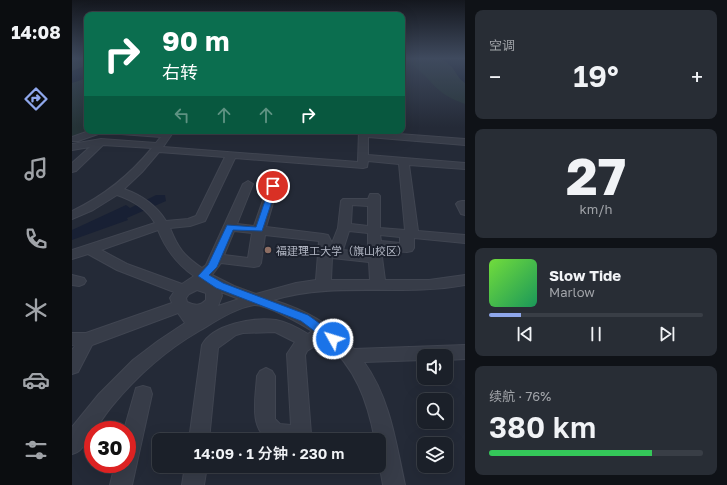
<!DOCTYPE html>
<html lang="zh">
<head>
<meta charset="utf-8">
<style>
  :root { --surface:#1b2029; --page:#282d35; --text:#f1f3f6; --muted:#a0a3a8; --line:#393e46; --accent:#8fa7ec }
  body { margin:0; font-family:"Golos Text","Noto Sans SC",sans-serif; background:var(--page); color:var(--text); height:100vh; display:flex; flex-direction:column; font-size:15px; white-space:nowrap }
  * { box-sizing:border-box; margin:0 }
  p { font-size:13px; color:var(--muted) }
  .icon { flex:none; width:22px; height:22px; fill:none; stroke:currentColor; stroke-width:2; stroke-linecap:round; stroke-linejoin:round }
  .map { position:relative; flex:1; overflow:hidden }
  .side { display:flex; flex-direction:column; gap:10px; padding:10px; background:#0f1217; width:262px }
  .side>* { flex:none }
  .top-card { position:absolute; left:12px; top:12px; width:321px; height:122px; border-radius:8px; box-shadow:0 4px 16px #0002,0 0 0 1px var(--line); background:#0b6e4f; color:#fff; overflow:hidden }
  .buttons { position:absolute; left:345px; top:349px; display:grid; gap:8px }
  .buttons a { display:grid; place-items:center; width:36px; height:36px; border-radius:8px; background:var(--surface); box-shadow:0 4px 16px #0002,0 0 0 1px var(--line); font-size:20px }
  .speed { position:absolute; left:12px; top:421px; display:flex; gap:8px; font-size:20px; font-weight:700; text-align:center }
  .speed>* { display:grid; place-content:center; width:52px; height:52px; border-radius:50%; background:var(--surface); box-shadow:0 4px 16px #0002,0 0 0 1px var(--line); line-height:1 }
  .speed .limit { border:6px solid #d22; background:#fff; color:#111 }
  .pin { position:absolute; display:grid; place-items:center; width:34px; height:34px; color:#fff; margin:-17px; border:2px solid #fff; border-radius:50%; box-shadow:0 1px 4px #0007 }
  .me { position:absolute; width:44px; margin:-22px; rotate:309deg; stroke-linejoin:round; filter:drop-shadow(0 0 3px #0008) }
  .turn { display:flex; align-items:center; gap:14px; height:84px; padding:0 12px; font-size:18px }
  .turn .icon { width:52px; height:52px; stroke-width:2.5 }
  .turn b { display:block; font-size:28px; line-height:34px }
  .lanes { display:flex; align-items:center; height:38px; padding:0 12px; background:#0003; justify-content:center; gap:20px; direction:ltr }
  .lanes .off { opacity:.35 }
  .big { font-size:30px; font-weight:600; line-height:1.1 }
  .side .widget { flex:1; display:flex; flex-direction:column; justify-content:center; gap:6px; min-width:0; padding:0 14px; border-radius:8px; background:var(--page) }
  .side .dial { align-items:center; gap:0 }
  .dial b { font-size:52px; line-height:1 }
  .song { display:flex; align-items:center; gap:12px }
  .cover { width:48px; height:48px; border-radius:6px; background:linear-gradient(135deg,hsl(100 70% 55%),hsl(150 70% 35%)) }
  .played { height:4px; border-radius:2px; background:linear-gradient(90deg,var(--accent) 15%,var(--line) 15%) }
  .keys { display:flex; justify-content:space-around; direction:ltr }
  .heat { display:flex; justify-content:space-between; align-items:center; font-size:22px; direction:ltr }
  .charge { height:6px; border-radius:3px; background:linear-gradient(90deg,#34c759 76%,var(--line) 0) }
  .trip { position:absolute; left:80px; top:433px; width:234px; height:40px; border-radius:8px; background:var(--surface); box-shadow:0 4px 16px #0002,0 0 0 1px var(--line); font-weight:600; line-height:40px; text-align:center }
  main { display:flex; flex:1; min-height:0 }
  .dock { display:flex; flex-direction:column; width:72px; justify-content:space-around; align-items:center; background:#0b0d10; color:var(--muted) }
  .dock .icon { width:28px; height:28px }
  .dock .active { color:var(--accent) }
  .dock b { font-size:18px; color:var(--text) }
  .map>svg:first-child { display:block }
</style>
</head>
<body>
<main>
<nav class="dock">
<b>14:08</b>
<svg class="icon active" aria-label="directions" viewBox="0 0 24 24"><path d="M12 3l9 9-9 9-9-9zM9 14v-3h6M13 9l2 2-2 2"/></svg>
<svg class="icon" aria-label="music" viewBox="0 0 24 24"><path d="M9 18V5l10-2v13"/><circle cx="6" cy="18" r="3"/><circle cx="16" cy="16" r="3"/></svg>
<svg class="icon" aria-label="phone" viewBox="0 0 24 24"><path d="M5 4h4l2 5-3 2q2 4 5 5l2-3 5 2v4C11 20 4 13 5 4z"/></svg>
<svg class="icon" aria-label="climate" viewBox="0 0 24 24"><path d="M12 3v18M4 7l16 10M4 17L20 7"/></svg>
<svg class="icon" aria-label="car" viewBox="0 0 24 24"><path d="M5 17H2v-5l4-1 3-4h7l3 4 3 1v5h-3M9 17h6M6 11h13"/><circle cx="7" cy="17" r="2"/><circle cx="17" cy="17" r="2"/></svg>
<svg class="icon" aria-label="filters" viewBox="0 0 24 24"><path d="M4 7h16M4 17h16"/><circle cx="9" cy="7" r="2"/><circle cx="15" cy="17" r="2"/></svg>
</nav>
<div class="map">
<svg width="393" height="485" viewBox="0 0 393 485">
  <rect width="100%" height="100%" fill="#242a37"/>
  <path fill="#263438" d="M0,59h15v72h3l-18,6z
    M330,59h63v45c-8,-3 -18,-7 -25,-13 -14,-12 -19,-24 -38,-31z"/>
  <path fill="#182034" d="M370,59h23v24l-5,-4 -8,-12z
    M15,65v13l-15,5v-12z
    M84,195h9l1,6 -39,17 1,2 -56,20v-10l54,-25 4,3z"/>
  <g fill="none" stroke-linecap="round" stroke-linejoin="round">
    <defs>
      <path id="minor" d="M17,131h13l-1,2 -23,8h-6v-4z
        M45,131h57l-11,16 195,15 1,-31 106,8v6l-97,-8v18l97,8v6l-56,-4 9,66 47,4v8l-51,-5v10l-2,3 -5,1 -26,-2 4,30h44l36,-5v10c-64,12 -129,-4 -192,15 32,10 58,24 81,49l111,-4v14l-19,1v-4h-22v4l-60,2c26,36 32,81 41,123h-22l-4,-23v-22h-4c-8,-41 -19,-71 -51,-100l-17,11 -2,4 6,79 -3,6h-37c-23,-9 -15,-44 -14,-64l3,-5 6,-3 6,3 3,5v43l5,5 11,1 -4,-71 8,-12 -20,-10 -32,1 -7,2 -18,13 -9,92h-20l13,-95c11,-21 52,-28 74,-25 11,2 22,8 32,14l4,-3c-10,-7 -47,-27 -58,-26 -19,3 -38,16 -55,26 -33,19 -62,45 -87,75 -11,13 -21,32 -32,44 -2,2 -5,3 -8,4v-27l27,-33 34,-34 25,-19 27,-18 -7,-10 -86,32 -14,27 -6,2v-24l3,-4 -3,-1v-12h14l86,-30 -2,-5 4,-6 -57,-22 -29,-16 -16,5v-9l83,-27c-8,-14 -23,-23 -38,-28l-24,15 -21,9v-8c32,-15 57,-35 80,-63l-49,-3 -27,26 -4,1v-9l18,-16 -18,3v-6l29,-5 55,4 5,-6 -40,-3zM87,152l66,5 -29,59 -8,3 -22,2c-10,-16 -25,-26 -42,-32l18,-17zM163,158l128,10 4,-1 1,-6 31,3 6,66 -25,-2v-32l-2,-2h-8l-2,5h-25l-2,2 -3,27 -6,15 -4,-8 -5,-1 -57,-7 12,-41 -5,-3 -5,3 -14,40 -17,-2 16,-40 -5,-3 -5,3 -37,81 -4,3c-18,-12 -24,-20 -32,-40l20,-2 15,-5zM280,205l16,1v20l-17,-2zM86,230c8,20 19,34 36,46l-12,8 -55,-20 -26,-14zM162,231l18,2 -4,25 -24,-3zM277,231l19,2v20l-25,-3zM193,235l54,6 -3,39 -20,3 -40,11 -22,-8 -22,-11 9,-12 33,4 5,-1 2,-3zM308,235l20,2v6l-19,-2zM260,258l37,4 1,18h-39zM125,290l9,3v7c-6,6 -11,6 -19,2l-1,-4 3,-4zM149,292l18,7 -21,7 4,-10z
        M390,201h3v14l-4,-1 -5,-10 2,-2z
        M0,275l12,3 2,3 -2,3 -5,2 -7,-1z
        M71,386l7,2 2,6 -20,91h-22l5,-21h12v-34h-3l12,-42z
        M113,466h22l-3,19h-22z"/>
    </defs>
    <use href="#minor" stroke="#404551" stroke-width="2"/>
    <use href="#minor" fill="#373c48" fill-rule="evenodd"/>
  </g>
  <linearGradient id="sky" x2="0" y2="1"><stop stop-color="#14171e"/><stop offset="0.46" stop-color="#3f4a5e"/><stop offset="1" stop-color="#3f4a5e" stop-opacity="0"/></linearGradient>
  <rect width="393" height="127" fill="url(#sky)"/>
  <path fill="#1a73e8" stroke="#114b97" d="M201,184l4,2 -15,45 -29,-1 -16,37 -8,8 14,8 85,32 29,21 2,3 -2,3 -4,1 -4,-1 -28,-21 -85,-33 -18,-12 10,-11 19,-40 29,2 14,-41z"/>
  <circle fill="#8d6e63" stroke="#1c212d" stroke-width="1.5" cx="196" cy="250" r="4"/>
  <g text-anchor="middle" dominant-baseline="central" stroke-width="4" stroke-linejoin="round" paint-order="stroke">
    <g font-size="11" fill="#b2b7c4" stroke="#1c212d" text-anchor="start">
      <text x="204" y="250">福建理工大学（旗山校区）</text>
    </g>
  </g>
</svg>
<div class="buttons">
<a><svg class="icon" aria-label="sound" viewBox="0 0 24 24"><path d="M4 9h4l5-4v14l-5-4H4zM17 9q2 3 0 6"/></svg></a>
<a><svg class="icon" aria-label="search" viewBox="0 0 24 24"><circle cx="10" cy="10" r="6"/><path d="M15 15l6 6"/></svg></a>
<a><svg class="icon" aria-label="layers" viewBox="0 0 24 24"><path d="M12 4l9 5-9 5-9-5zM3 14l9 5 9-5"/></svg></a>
</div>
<div class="speed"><div class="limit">30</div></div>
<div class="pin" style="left:201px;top:186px;background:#d93025"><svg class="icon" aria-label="arrive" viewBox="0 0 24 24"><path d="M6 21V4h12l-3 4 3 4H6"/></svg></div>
<svg class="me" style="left:261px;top:339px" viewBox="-20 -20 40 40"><circle r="17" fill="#1a73e8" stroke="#fff" stroke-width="3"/><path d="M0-11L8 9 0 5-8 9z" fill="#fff"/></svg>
<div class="trip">14:09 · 1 分钟 · 230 m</div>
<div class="top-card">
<div class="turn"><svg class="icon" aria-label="right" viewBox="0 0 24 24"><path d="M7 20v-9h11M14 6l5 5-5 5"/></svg><div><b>90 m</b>右转</div></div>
<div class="lanes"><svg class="icon off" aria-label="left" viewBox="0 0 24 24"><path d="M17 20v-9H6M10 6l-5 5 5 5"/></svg><svg class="icon off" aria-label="ahead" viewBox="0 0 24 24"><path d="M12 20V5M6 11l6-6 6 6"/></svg><svg class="icon off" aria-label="ahead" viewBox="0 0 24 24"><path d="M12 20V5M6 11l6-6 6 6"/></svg><svg class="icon" aria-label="right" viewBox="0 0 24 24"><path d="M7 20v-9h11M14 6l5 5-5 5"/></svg></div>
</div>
</div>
<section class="side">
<div class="widget"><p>空调</p>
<div class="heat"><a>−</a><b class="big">19°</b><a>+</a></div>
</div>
<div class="widget dial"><b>27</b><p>km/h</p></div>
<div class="widget">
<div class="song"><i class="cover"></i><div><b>Slow Tide</b><p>Marlow</p></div></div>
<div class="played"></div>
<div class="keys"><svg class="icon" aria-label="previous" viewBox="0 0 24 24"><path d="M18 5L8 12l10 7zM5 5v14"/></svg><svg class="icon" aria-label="pause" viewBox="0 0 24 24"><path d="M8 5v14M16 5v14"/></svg><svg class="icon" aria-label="next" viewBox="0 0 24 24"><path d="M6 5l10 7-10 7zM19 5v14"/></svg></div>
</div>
<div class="widget"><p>续航 · 76%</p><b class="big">380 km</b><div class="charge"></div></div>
</section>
</main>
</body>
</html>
